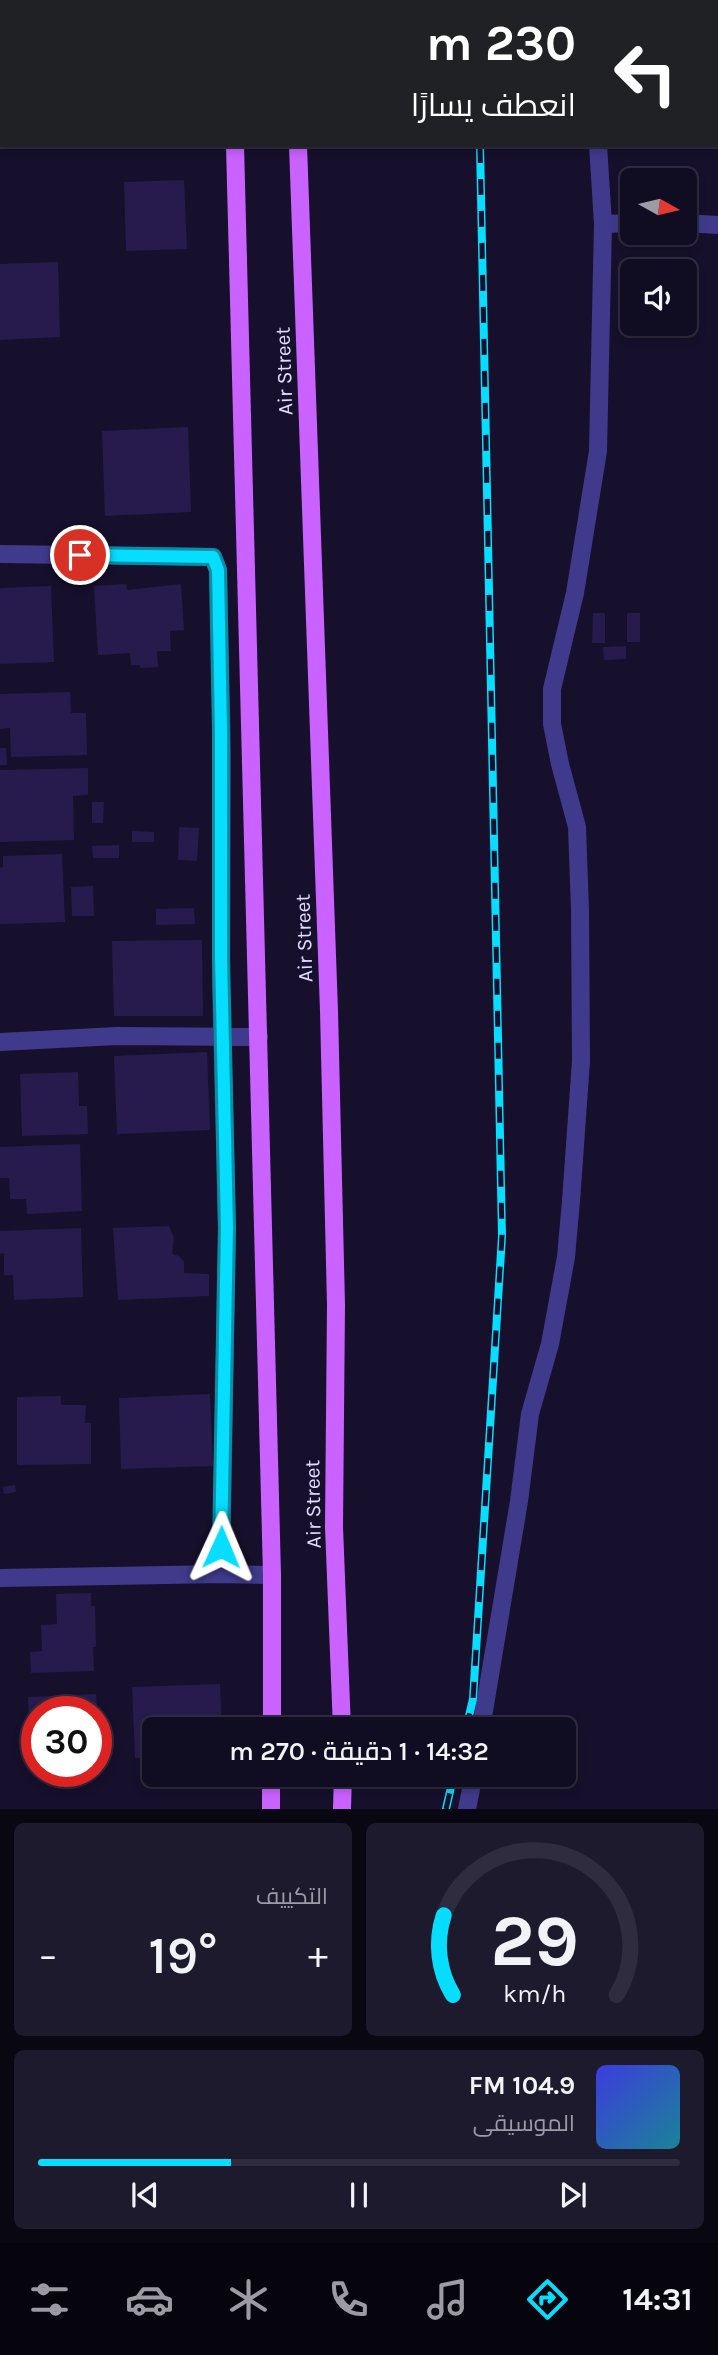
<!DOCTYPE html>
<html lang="ar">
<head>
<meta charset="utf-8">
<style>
  :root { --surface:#100c21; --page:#1e1a2e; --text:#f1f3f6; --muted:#9c9ba5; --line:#302c3f; --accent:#07ddff }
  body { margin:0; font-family:Karla,Cairo,sans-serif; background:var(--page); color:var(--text); direction:rtl; height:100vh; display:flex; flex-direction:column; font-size:26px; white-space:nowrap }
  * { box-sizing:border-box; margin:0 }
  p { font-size:23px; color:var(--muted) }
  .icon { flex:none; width:38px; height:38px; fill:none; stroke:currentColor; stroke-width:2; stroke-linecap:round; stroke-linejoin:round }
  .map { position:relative; height:1809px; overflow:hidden; direction:ltr }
  .drawer { display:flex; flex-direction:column; gap:14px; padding:14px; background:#090712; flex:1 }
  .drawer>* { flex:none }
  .hud { position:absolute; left:0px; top:0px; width:719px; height:147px; box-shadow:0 4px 10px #0003,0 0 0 2px var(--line); direction:rtl; background:#202124; color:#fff; overflow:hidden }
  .needle { width:46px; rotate:98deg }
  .fabs { position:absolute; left:620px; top:168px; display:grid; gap:14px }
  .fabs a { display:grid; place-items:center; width:77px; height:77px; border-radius:10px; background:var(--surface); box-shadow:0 4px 10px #0003,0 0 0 2px var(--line); font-size:35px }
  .speed { position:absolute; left:21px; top:1696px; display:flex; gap:14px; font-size:35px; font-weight:700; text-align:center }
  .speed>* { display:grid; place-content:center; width:91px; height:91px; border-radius:50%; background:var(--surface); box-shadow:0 4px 10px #0003,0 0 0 2px var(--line); line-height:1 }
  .speed .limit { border:10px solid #d22; background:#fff; color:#111 }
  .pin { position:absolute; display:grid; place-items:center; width:60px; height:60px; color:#fff; margin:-30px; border:4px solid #fff; border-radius:50%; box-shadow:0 2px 7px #0007 }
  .me { position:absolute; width:77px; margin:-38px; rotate:1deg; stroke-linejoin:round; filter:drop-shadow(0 0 5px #0008) }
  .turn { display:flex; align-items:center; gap:24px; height:147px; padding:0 28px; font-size:32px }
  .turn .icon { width:91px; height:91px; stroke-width:2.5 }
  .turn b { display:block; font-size:49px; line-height:60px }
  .big { font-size:52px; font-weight:600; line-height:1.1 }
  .drawer .widget { flex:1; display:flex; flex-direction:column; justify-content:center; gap:10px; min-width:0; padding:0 24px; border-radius:10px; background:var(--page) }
  .drawer .dial { align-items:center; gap:0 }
  .dial svg { height:182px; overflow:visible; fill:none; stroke:var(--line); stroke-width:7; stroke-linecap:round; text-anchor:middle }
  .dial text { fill:var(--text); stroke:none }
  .song { display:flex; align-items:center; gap:21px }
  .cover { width:84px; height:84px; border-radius:10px; background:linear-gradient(135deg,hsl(240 70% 55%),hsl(190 70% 35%)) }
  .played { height:7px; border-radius:4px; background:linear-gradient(90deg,var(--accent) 30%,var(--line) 30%) }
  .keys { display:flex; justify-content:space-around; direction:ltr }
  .heat { display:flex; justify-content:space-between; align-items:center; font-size:38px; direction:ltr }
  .drawer .tiles { flex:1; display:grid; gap:14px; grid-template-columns:1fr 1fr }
  .widget:last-child { grid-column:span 2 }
  .trip { position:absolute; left:142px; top:1717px; width:434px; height:70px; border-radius:10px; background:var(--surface); box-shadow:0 4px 10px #0003,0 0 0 2px var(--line); font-weight:600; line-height:70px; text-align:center; direction:rtl }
  .dock { display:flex; height:112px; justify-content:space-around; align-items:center; background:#06050d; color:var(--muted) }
  .dock .icon { width:49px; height:49px }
  .dock .on { color:var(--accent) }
  .dock b { font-size:32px; color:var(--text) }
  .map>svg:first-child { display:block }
</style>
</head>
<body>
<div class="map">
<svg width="718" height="1809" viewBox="0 0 718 1809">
  <rect width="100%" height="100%" fill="#16102c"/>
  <path fill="#271b4d" d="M184,180l3,69 -61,2 -2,-69z
    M58,262l2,75 -60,3v-76z
    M188,427l3,85 -86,4 -3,-85z
    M126,584l1,6 54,-6 3,46 -14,1 1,20h-14l1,16 -18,1v-3h-9l-1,-12 -32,2 -4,-69z
    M51,586l3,76 -54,2v-76z
    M593,613h12v30h-13z
    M627,613h13v29h-13z
    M626,646v13l-22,1 -1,-13z
    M70,692l1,21h15l1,42 -76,2 -1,-29 -10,1v-35z
    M0,748h6l1,17h-7z
    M88,768v27l-15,1 1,44 -74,2v-72z
    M92,802h12l-1,21h-11z
    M179,827l20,1 -2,33 -19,-1z
    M132,831l22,1v10h-22z
    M119,845v13h-26l-1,-12z
    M62,854l3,68 -65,2v-56l3,-1v-11z
    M93,886l1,30h-22l-1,-29z
    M194,908l1,16 -39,1v-16z
    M202,940l1,76h-89l-2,-75z
    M207,1052l3,78 -93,4 -3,-78z
    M78,1072l1,34h8l1,28 -66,2 -2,-62z
    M80,1144l2,67 -55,3 -1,-15h-16l-1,-21h-9v-31z
    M169,1226l5,12 -2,16 7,2 5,6v11l25,1v22l-91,4 -5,-72z
    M81,1228l2,69 -69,3 -1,-25h-9v-22l-4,1v-23z
    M210,1394l3,72 -92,3 -2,-71z
    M61,1396v9h25l-1,18h6v41l-74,1v-68z
    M15,1485l1,7 -12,2 -1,-7z
    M91,1593v13h4l1,41h-3l1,24 -63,2 -1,-21 12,-1 -1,-26 16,-1 -1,-30z
    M220,1684l2,45h-68v29h-19l-3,-71z
    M96,1694l1,18h-60v54h-6l-3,-69z"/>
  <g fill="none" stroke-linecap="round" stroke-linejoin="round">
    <path stroke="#403a8c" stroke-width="18" d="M593,0v2
      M97,2l1,-2
      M0,82l2,-1
      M684,223l34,2
      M603,224l29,-1
      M0,554l213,3 5,13 4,186 -1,226 6,246 -6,346
      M0,1042l117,-6 142,1
      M0,1578l221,-4 51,1
      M481,1729l38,-228 11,-87 20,-70 16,-87 5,-56 10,-140 -1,-151 -3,-83 -17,-63 -8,-40v-35l23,-96 23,-142 5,-227 -5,-79
      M467,1809l7,-35"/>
    <path stroke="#ca62ff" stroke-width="18" d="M232,0v2
      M293,0v2
      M235,145l37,1430v154
      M298,145l31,866 7,294 -2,222 8,202
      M271,1809v-35
      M342,1809l1,-35"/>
    <defs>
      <path id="rail" d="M478,0v2
        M466,1729l7,-30 29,-463 -22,-1091
        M446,1809l8,-35"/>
    </defs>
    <use href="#rail" stroke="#07ddff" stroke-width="8"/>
    <use href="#rail" stroke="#16102c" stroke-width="5" stroke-dasharray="16" stroke-linecap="butt"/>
  </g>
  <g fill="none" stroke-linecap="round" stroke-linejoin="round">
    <defs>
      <path id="route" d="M80,555l133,2 5,13 3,162v225l6,271 -6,319"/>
    </defs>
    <use href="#route" stroke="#0590a6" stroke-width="18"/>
    <use href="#route" stroke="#07ddff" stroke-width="12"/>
  </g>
  <g text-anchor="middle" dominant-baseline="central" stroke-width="7" stroke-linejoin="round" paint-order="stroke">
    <g font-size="21" fill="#e0dbff" stroke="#16102c">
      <text transform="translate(284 371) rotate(-92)">Air Street</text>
      <text transform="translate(304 938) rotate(-92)">Air Street</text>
      <text transform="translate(313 1504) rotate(-91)">Air Street</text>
    </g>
  </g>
</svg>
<div class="fabs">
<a><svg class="needle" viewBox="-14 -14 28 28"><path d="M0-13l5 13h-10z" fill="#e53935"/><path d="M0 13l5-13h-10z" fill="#9c9ba5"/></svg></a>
<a><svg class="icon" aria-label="sound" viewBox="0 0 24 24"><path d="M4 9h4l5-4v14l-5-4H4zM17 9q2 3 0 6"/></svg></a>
</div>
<div class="speed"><div class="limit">30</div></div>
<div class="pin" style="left:80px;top:555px;background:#d93025"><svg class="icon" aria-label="arrive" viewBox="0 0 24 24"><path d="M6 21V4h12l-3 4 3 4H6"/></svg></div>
<svg class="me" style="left:221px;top:1547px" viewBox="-20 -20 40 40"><path d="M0-17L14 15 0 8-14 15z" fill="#07ddff" stroke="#fff" stroke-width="4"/></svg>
<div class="trip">14:32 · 1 دقيقة · 270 m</div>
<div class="hud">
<div class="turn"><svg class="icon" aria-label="left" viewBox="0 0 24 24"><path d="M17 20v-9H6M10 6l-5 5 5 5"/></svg><div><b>230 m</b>انعطف يسارًا</div></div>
</div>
</div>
<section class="drawer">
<div class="tiles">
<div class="widget dial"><svg viewBox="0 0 100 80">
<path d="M14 69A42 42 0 1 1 86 69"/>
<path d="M14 69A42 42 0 0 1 10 34" stroke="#07ddff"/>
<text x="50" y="56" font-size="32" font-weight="700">29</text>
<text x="50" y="72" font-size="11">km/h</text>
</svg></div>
<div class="widget"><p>التكييف</p>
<div class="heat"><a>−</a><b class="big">19°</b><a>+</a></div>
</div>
<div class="widget">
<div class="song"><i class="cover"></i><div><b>104.9 FM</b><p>الموسيقى</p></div></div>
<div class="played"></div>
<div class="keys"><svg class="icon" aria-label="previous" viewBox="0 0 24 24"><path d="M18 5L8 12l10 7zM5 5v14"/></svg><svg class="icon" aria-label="pause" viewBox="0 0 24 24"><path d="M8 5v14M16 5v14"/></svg><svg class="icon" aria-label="next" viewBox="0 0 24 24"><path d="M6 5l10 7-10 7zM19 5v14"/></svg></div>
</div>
</div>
</section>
<nav class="dock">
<b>14:31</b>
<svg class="icon on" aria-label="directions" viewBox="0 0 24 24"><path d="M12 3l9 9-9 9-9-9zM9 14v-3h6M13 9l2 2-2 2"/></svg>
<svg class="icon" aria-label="music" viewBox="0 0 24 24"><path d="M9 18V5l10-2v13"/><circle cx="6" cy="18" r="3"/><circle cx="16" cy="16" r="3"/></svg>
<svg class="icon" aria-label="phone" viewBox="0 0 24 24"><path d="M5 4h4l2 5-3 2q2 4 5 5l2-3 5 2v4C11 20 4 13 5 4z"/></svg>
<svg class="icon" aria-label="climate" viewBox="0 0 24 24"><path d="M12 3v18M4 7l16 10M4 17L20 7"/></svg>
<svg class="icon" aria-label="car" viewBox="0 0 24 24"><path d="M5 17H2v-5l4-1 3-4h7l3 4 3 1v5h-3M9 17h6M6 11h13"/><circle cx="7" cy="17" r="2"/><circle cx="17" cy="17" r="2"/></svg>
<svg class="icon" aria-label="filters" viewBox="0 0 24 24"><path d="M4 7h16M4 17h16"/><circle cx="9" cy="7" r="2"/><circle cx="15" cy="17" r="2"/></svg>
</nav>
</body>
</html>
